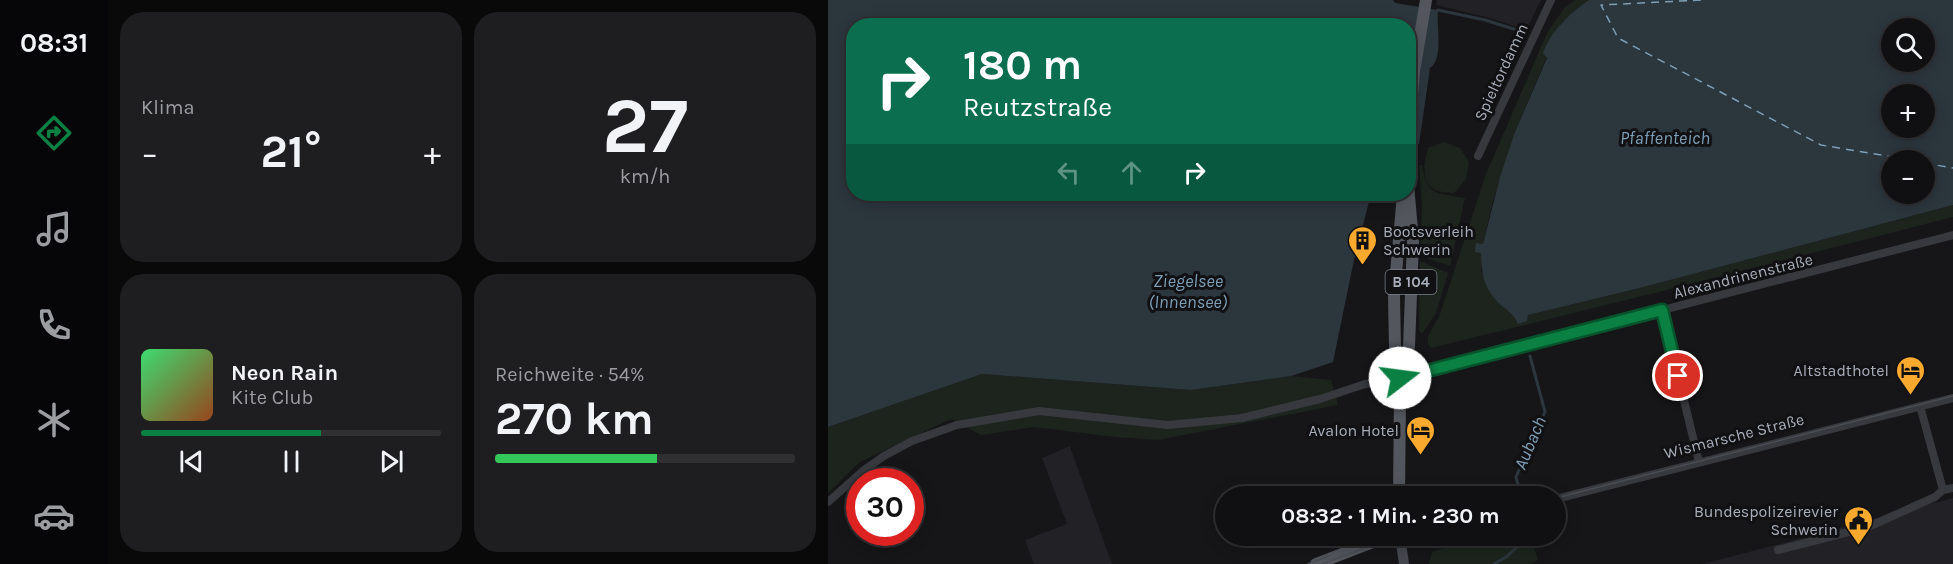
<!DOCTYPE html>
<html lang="de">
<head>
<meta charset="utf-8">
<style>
  :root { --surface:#101013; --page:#1e1e21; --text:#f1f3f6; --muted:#9c9da0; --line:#303033; --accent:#0b8043 }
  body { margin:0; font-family:Karla,sans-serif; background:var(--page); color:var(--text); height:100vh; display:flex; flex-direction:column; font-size:22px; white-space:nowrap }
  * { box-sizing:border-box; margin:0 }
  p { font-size:20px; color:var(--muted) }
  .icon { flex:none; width:33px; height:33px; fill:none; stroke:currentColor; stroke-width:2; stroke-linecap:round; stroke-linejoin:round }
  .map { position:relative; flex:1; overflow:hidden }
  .side { display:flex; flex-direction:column; gap:12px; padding:12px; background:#09090a; width:720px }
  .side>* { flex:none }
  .guide { position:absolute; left:18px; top:18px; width:570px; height:183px; border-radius:24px; box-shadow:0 3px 15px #0003,0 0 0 2px var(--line); background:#0b6e4f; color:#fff; overflow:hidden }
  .buttons { position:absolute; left:1053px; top:18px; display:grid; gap:12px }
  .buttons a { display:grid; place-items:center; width:54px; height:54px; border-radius:50%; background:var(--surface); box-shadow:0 3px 15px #0003,0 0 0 2px var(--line); font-size:30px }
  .speed { position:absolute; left:18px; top:468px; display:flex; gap:12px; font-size:30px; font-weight:700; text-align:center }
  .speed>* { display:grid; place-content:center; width:78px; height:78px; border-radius:50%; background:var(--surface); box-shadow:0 3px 15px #0003,0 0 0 2px var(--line); line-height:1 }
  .speed .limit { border:9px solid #d22; background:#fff; color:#111 }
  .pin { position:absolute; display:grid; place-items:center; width:51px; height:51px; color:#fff; margin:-26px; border:3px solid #fff; border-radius:50%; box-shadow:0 2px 6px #0007 }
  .me { position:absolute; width:66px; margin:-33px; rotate:75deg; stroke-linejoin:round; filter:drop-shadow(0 0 4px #0008) }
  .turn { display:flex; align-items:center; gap:21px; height:126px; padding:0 18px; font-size:27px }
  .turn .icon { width:78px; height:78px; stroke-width:2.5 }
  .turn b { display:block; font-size:42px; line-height:51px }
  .lanes { display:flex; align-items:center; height:57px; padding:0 18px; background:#0003; justify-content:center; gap:30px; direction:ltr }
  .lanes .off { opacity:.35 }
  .big { font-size:45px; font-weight:700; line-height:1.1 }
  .side .card { flex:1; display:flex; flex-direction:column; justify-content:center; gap:9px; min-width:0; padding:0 21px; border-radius:24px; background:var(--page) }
  .side .dial { align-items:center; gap:0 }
  .dial b { font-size:78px; line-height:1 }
  .song { display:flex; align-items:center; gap:18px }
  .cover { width:72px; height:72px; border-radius:9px; background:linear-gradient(135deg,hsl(140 70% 55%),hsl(20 70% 35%)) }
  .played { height:6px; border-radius:3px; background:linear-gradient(90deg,var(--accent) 60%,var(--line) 60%) }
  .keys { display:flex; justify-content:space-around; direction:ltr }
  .heat { display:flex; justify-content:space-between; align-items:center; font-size:33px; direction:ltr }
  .charge { height:9px; border-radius:4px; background:linear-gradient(90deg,#34c759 54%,var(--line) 0) }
  .side .tiles { flex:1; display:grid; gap:12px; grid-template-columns:repeat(2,1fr) }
  .trip { position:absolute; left:387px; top:486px; width:351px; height:60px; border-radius:30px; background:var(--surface); box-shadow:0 3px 15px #0003,0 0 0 2px var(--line); font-weight:700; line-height:60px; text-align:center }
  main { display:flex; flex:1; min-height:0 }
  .tab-bar { display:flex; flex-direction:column; width:108px; justify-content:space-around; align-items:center; background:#060608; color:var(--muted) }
  .tab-bar .icon { width:42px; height:42px }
  .tab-bar .current { color:var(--accent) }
  .tab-bar b { font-size:27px; color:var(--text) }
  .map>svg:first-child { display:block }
</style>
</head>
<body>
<main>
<nav class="tab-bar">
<b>08:31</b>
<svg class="icon current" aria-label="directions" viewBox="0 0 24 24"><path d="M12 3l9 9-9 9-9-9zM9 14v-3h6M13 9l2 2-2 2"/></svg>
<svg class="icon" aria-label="music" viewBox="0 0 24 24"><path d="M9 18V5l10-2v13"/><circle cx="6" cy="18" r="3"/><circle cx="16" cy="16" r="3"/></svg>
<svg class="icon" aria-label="phone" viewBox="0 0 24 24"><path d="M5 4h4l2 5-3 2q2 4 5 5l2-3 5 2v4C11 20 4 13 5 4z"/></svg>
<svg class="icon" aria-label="climate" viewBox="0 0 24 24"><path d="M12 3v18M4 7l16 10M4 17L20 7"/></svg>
<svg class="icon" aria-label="car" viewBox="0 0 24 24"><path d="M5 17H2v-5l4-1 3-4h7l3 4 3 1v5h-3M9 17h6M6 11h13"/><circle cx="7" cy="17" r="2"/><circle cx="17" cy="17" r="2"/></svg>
</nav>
<section class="side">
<div class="tiles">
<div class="card"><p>Klima</p>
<div class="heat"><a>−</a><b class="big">21°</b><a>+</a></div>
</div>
<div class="card dial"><b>27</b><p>km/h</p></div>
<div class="card">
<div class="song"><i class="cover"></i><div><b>Neon Rain</b><p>Kite Club</p></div></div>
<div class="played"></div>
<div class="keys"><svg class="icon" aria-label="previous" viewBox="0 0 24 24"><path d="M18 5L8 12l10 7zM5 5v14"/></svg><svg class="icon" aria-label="pause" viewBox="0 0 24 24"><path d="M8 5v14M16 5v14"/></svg><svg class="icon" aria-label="next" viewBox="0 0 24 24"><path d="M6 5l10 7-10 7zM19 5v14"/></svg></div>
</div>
<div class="card"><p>Reichweite · 54%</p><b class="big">270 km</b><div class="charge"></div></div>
</div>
</section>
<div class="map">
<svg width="1125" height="564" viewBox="0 0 1125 564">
  <rect width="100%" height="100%" fill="#161619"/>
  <path fill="#222226" d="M609,0h104l-15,30 -36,-12 -54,-13z
    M242,446v1l42,117h-78l-9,-24 42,-16 -25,-66z
    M1125,498v66h-251l70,-18z"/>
  <path fill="#1c241d" d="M747,0h14l-28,23 -46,109 -23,72 -9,40 -6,-1 4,10v17l23,37 23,14v-6l113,-27 313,-83v12l-294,75 -228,56c-9,-9 3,-21 8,-31l47,-143 61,-141 18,-26z
    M616,142l16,6 9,14 -3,17 -12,14c-5,-1 -11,0 -15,-2 -20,-5 -15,-29 -11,-43z
    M591,165h3c5,31 14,28 43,33l-15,68 -30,-10 2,-50z
    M592,261l28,12 -12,40 -14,21 -3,-4z
    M154,374l209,16 100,-14 40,4 7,25 -180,35 -43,-3 -81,-10 -53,8 -30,-16 -91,43 -32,31v-66z
    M652,536h51l7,24 -8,4h-101l3,-12z"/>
  <path fill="#2c363d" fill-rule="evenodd" d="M0,0h565l2,3 43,7c-2,17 6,48 -8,58l-11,76h-10l-1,-118h-554v168h517l-17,66 -21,102 -42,14 -100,14 -209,-16 -154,53z
    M761,0h364v205l-313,83 -112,27 -1,6 -9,3c-5,-10 -8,-12 -16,-18 -17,-15 -21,-31 -21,-53l-6,-1 1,-9 7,1 17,-67 15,-45 32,-74 -4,-5c8,-22 27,-40 46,-53zM1064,28h32v34h-32zM1064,94h32v34h-32zM1064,160h32v34h-32z"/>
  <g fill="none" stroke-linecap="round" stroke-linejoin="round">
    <path stroke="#2c363d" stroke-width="3" d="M610,10l47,10 38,12
      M693,496l-5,-19 29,-65 -15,-56
      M666,564l12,-7 18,-16v-5"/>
    <path stroke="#7e9eb5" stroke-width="1.5" stroke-dasharray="8 6" stroke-linecap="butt" d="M873,0l-100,5 17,33 203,107 90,15
      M1096,163l29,5"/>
    <path stroke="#37393e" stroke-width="8" d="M650,156l73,-156
      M834,310l37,152
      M1092,406l23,84 10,-2
      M728,499l397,-101
      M0,502l36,-32 20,-14 28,-15 45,-16 82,-14 129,14 74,-7 78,-19 45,-15 35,-6 553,-143
      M950,550l90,-23 67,-30 8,-7"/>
    <path stroke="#45484e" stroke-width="10" d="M572,536l4,28"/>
    <path stroke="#53565d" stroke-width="12" d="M580,140l6,-68 12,-72
      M573,374l8,-27 4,-106 -5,-56
      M571,496l1,-100v-18l-5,-30 -1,-52 9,-102
      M488,564l57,-22 25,-6"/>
    <path stroke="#4a4d53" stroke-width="1.5" d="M728,498l397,-102
      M480,564l21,-8
      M494,564l51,-19 38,-9"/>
  </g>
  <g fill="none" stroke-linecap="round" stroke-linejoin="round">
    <defs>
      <path id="route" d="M572,378l262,-68 16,66"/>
    </defs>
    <use href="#route" stroke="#07532c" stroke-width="15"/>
    <use href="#route" stroke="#0b8043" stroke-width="10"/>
  </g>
  <defs>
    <symbol id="building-pin" viewBox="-11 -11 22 30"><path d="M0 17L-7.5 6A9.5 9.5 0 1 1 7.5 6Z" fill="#f9a92e" stroke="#111114"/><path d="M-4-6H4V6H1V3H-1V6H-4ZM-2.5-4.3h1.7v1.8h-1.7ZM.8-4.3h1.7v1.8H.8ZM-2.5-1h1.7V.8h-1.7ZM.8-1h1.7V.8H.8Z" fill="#111"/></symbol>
    <symbol id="hotel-pin" viewBox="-11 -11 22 30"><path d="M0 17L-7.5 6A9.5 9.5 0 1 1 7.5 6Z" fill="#f9a92e" stroke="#111114"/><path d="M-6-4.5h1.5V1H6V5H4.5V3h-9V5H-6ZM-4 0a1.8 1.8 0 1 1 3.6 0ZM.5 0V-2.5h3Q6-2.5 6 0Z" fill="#111"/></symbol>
    <symbol id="civic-pin" viewBox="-11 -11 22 30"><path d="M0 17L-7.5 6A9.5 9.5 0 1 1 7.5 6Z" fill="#f9a92e" stroke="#111114"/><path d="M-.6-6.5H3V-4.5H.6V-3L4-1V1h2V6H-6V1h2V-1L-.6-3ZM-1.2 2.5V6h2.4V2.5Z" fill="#111"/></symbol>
  </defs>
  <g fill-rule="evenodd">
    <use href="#building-pin" x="518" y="224" width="33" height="45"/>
    <use href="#hotel-pin" x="1066" y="354" width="33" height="45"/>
    <use href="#hotel-pin" x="576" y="414" width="33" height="45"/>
    <use href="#civic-pin" x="1014" y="504" width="33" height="45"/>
  </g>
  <g text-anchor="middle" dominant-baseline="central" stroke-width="6" stroke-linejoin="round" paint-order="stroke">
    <rect fill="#111114" stroke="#7b7f88" stroke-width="1.5" x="557.5" y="270" width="51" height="24" rx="4.5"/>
    <g font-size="15" font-weight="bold" fill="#a8aeb9">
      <text x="583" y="282">B 104</text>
    </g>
    <g font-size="16" fill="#a8aeb9" stroke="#111114">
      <text transform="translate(673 72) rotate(-65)">Spieltordamm</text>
      <text transform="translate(915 276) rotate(-14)">Alexandrinenstraße</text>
      <text transform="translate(906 436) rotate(-14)">Wismarsche Straße</text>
    </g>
    <g font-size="16" fill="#a8aeb9" stroke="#111114" text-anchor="end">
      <text x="555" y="231" text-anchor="start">Bootsverleih<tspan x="555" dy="18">Schwerin</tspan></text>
      <text x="1061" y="370">Altstadthotel</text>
      <text x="571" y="430">Avalon Hotel</text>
      <text x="1010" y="511">Bundespolizeirevier<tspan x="1010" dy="18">Schwerin</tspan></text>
    </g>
    <g font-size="18" font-style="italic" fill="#7e9eb5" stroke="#111114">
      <text x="837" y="138">Pfaffenteich</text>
      <text x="360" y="281">Ziegelsee<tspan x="360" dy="21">(Innensee)</tspan></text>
      <text transform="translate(702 443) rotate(-67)">Aubach</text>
    </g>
  </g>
</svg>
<div class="buttons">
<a><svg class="icon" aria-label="search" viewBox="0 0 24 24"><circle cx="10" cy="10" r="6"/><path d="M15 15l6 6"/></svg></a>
<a>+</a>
<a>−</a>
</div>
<div class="speed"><div class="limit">30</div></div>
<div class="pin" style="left:850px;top:376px;background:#d93025"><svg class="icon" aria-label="arrive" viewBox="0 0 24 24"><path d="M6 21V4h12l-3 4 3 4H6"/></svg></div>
<svg class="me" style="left:572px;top:378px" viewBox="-20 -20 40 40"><circle r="19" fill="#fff"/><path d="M0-13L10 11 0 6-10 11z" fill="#0b8043"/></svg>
<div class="trip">08:32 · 1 Min. · 230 m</div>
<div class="guide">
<div class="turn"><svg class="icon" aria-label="right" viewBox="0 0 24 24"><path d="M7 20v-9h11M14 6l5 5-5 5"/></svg><div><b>180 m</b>Reutzstraße</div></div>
<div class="lanes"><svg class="icon off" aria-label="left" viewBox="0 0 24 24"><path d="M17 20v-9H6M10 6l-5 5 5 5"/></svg><svg class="icon off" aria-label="ahead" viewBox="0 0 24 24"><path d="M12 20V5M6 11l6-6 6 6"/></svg><svg class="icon" aria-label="right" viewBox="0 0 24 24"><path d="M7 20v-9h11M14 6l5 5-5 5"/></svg></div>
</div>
</div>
</main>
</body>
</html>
